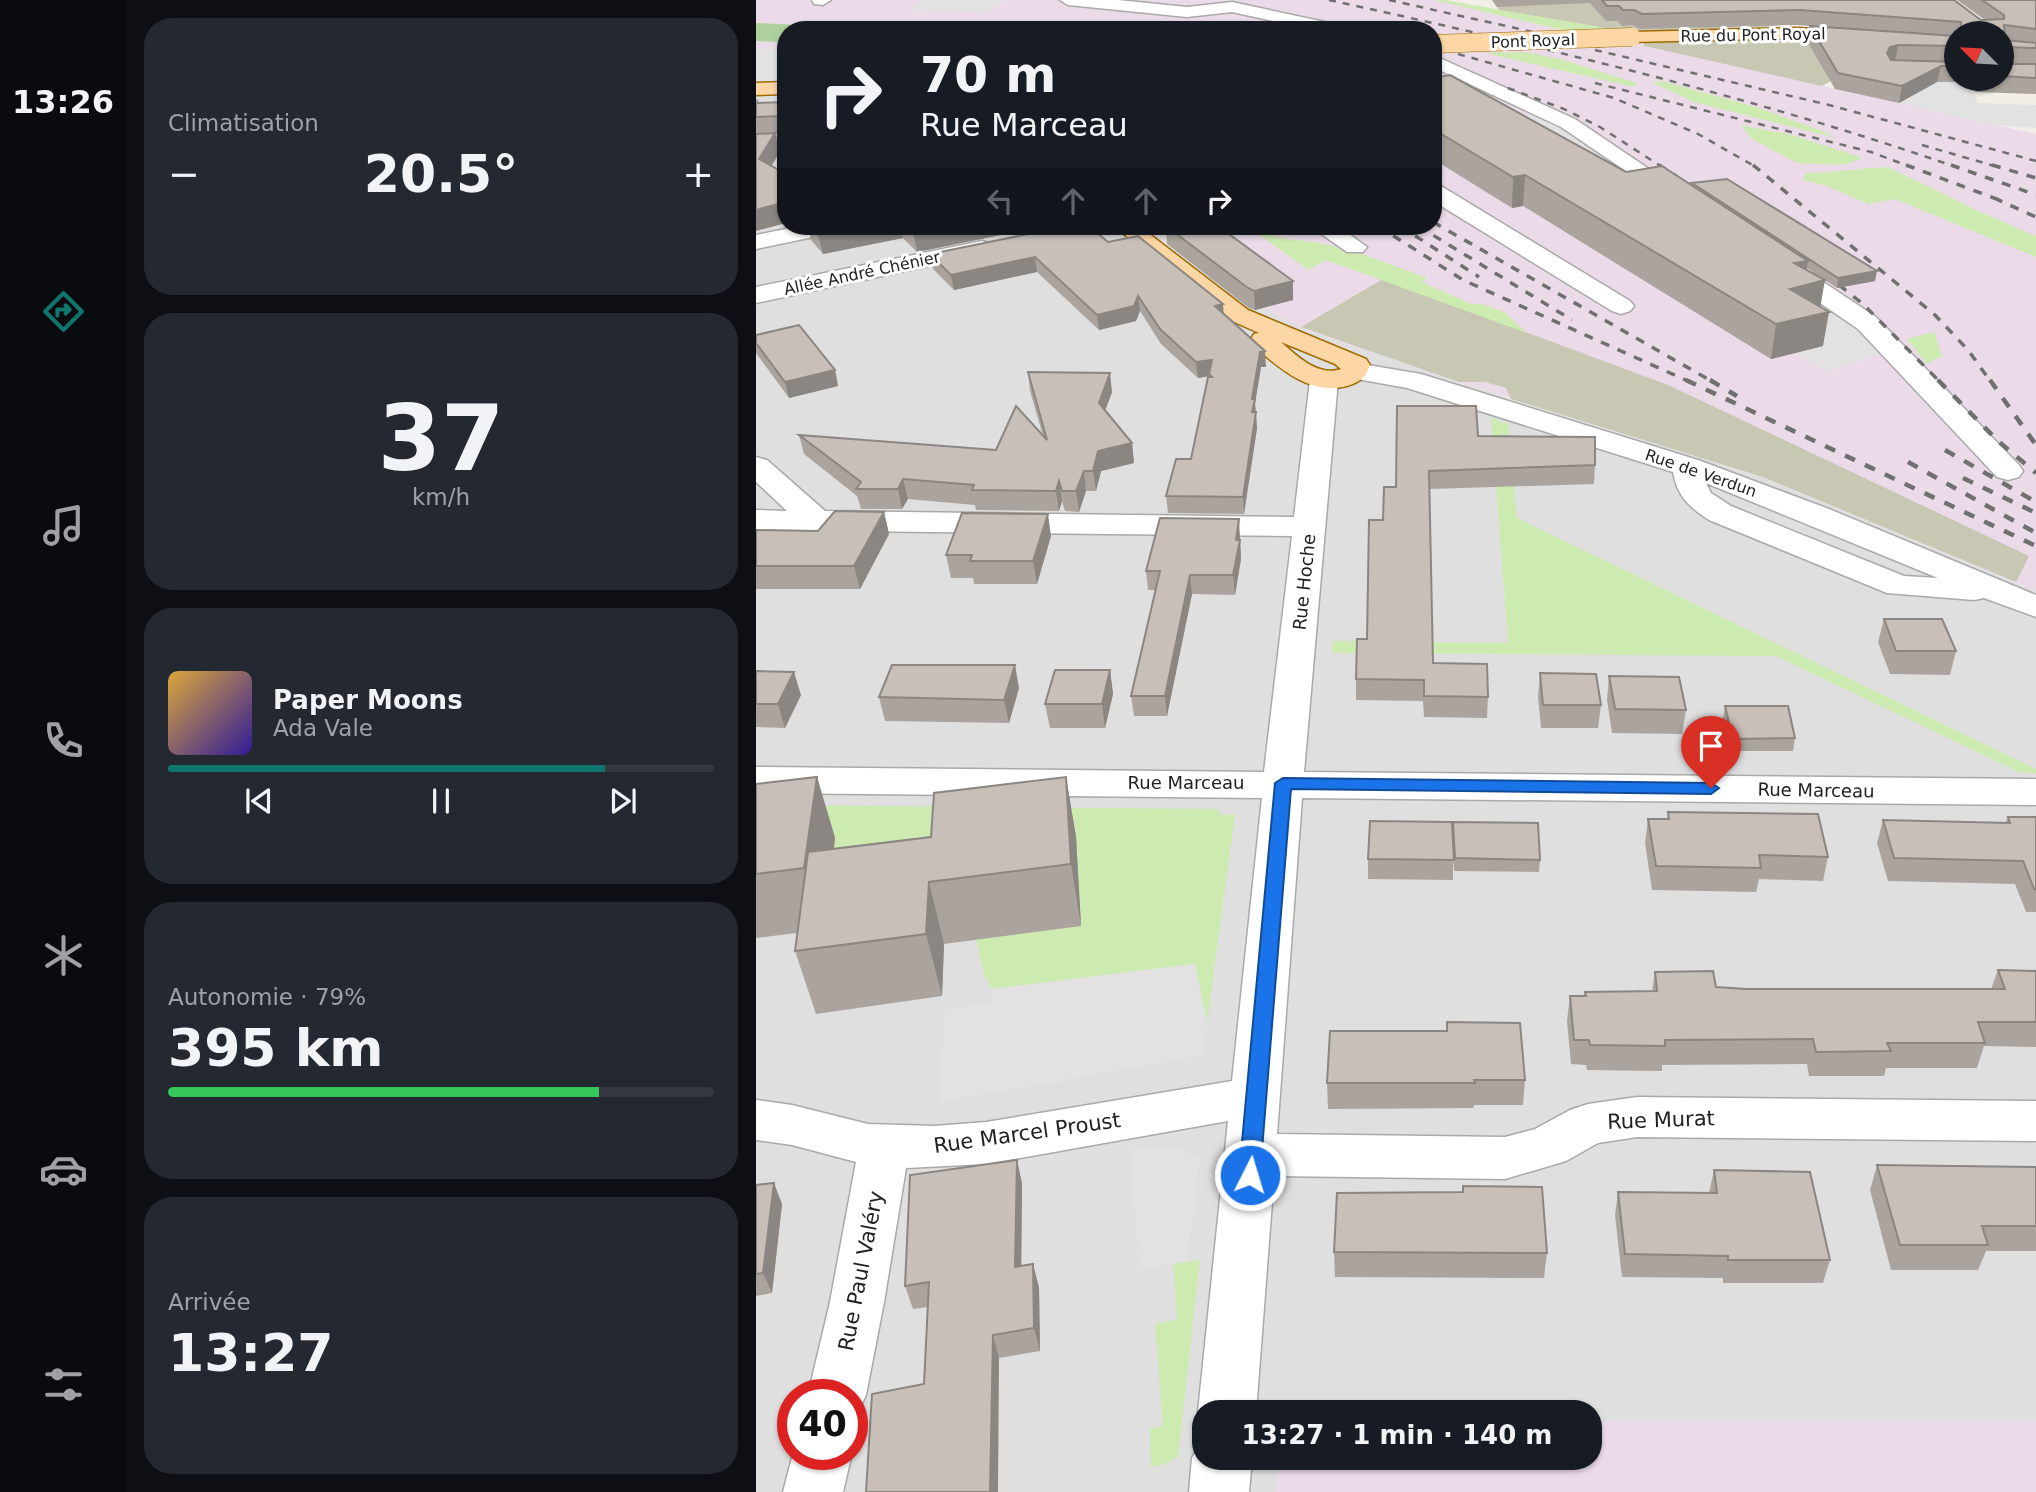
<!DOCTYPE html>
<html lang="fr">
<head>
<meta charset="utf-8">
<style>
  :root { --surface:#171b24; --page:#242831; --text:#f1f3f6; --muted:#9ea1a6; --line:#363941; --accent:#0f766e }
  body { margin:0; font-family:"DejaVu Sans",sans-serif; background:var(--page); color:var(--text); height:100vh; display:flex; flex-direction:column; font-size:26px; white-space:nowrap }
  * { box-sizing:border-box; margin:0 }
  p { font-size:23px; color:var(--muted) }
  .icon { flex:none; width:38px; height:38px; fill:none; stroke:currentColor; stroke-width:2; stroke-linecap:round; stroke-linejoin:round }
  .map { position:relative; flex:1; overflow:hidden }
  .panel { display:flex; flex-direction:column; gap:18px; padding:18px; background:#0d0f14; width:630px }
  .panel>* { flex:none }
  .banner { position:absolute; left:21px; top:21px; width:665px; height:214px; border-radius:28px; box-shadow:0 2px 5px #0004; background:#171b24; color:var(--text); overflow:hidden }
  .needle { width:46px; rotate:294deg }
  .controls { position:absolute; left:1188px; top:21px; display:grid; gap:14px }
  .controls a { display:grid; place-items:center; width:70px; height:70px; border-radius:50%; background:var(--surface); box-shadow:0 2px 5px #0004; font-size:35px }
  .speed { position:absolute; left:21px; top:1379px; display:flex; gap:14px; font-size:35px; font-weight:700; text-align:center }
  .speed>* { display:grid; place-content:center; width:91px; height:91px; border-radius:50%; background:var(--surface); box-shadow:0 2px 5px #0004; line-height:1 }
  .speed .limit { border:10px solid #d22; background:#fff; color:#111 }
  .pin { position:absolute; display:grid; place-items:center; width:60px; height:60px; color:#fff; margin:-72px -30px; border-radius:50% 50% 50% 0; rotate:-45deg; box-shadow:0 0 7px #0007 }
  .pin .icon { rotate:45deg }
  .me { position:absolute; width:77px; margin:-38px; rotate:5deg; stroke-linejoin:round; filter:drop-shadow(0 0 5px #0008) }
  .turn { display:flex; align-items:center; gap:24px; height:147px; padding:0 28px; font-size:32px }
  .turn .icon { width:91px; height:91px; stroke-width:2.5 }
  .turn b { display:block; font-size:49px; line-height:60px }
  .lanes { display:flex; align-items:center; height:66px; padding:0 28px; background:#0003; justify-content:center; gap:35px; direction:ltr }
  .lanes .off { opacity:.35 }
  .big { font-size:52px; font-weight:700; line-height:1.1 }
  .panel .card { flex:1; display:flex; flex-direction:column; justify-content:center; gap:10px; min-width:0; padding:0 24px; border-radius:28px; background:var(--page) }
  .panel .dial { align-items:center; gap:0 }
  .dial b { font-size:91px; line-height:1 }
  .song { display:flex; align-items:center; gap:21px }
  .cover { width:84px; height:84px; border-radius:10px; background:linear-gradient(135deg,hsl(40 70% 55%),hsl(250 70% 35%)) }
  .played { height:7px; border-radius:4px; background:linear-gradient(90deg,var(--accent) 80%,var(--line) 80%) }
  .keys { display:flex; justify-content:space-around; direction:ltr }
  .heat { display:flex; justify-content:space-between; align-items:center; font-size:38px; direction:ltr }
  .charge { height:10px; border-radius:5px; background:linear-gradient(90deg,#34c759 79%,var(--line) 0) }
  .trip { position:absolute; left:436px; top:1400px; width:410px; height:70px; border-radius:28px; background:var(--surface); box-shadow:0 2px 5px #0004; font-weight:700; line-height:70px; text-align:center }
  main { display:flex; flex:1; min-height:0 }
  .tab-bar { display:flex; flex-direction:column; width:126px; justify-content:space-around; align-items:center; background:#090b0e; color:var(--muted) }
  .tab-bar .icon { width:49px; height:49px }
  .tab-bar .current { color:var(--accent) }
  .tab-bar b { font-size:32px; color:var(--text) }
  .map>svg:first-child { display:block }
</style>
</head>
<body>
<main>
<nav class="tab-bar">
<b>13:26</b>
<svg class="icon current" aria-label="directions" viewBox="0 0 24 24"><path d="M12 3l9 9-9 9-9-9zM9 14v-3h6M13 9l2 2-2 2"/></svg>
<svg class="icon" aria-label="music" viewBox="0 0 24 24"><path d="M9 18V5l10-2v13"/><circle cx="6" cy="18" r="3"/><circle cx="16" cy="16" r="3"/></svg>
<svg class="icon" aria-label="phone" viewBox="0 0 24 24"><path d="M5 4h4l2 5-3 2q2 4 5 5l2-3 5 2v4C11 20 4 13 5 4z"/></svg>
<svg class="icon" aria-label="climate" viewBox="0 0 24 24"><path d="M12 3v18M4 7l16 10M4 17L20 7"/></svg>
<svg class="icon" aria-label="car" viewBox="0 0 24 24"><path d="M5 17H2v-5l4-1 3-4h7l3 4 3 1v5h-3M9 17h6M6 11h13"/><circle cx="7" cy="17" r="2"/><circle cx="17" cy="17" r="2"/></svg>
<svg class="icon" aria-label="filters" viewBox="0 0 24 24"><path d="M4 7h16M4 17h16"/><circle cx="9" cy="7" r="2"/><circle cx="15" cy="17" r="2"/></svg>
</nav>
<section class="panel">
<div class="card"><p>Climatisation</p>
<div class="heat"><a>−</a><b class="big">20.5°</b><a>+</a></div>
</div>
<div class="card dial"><b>37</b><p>km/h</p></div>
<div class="card">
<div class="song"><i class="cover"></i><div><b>Paper Moons</b><p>Ada Vale</p></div></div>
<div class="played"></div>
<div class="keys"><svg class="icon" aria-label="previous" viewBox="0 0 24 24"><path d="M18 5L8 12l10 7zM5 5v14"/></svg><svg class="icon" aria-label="pause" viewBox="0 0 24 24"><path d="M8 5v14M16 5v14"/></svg><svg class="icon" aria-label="next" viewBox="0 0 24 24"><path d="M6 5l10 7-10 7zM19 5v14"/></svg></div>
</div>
<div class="card"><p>Autonomie · 79%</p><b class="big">395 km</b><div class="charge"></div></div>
<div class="card"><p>Arrivée</p><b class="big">13:27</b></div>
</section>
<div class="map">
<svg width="1280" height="1492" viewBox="0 0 1280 1492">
  <rect width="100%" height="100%" fill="#f2efe9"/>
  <path fill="#e0dfdf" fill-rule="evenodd" d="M0,49h30v177h366l22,17 130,86 207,70 252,78 273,114v830h-447v-9h-385v46h76l-3,34h-521zM37,1395h59v59h-59z"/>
  <path fill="#ebdbe8" d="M0,0h688l592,134v457l-273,-114 -304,-95 -155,-53 -41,-21 -111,-82h281v-196h-647v19h-30z
    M833,1421h447v71h-759l3,-34h309z"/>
  <path fill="#c7c7b4" d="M736,0h255l22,19 6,9 -147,4 -129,-22z
    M1043,36l46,2 -17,39 3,4 -9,5 -177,-40 -4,-5z
    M627,279l285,106 361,171 -13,26 -253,-105 -252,-78 -5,-11 -21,-6h-26l-158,-55z"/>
  <path fill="#cdebb0" d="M678,0h10l184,32 -48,2z
    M770,52l38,8 72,23 -2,4 -150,-34z
    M906,81l97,27 68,25 9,5 -142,-36 -43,-20z
    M985,125l51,10 71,23 -19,7 -47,-2 -45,-24z
    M1132,167l90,44 58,25v21l-141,-58 -27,5 -44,-19 -21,-5 3,-7c28,0 54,-5 82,-6z
    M509,233c24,9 41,6 64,12 34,8 66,21 98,33l-5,4 49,22h12l21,8 23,21 -201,-73 -18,10 -48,-35z
    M1178,332l8,24 -15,8 -20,-25z
    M735,418l17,6 9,94 519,251v4l-17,-1 -243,-116 -444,-3 1,-12 175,2z
    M0,805l463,4v5l16,1 -28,208 -12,-59 -203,25 -8,-14 -8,-35 -151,-26z
    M444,1260l-22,197 -13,7 -14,3 -1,-38 13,-3 -8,-102 22,-5 -4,-55z"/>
  <path fill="#add19e" d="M0,23l45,2 -6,5h-9v6l-8,6 -22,-1z"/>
  <path fill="#e2e2e2" d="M164,0h86l-19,13 -79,-4z
    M0,49h30v32l-30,1z
    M1200,79l14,3 8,21 58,2v23l-42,-3 -95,-22 -8,-21z
    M713,89l28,11 29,16 21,-3 347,237 -66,21 -34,-18 28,-7z
    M439,964l12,59 -2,32 -266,47 6,-93 45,-5 2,-15z
    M375,1148h47l23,12 -13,101 -50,9z"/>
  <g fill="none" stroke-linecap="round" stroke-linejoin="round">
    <defs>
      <path id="minor" d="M56,0h19l-8,5 -9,-1z
        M304,0h58l69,7 45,-5 107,23 9,5h-34l-82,-18 -45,5 -119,-12z
        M677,55l142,64 117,79 -3,5h-16l-112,-76 -128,-60z
        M30,137v12l-30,1v-12z
        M677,184l8,2 189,115 4,5 -4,5 -9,3 -9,-3 -179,-110z
        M45,226h45l-4,5 -86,18v-14z
        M554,226h28l29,21 -4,5h-16z
        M226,241l8,2 4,5 -4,5 -234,50v-16z
        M1025,258l9,2 86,57 143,148 4,6 -4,6 -11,3 -11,-3 -139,-148 -86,-59 -3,-5 3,-5z
        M600,363l65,11 277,86 131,49 207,86v22l-52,-19 -10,2 -87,-7 -178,-73c-20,-13 -32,-24 -36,-48l-266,-84 -61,-11 -4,-6 4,-6zM950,483l232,95 -34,-2 -173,-70 -20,-13z
        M568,372l10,2 4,6 -34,392 732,7v26l-734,-7 -25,336 228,3 30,-8 35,-19 18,-6 49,-7 399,4v40l-399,-4 -39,6 -32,18 -61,18 -231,-3 -18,236h-52v14l-6,-14 30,-291 -242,43 -80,4 -22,134 -18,93 -9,19 -5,2v-21h-44l22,-93 26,-140 -64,-17 -36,-5v-40l36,5 76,19 67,2 51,-4 246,-41 30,-283 -506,-5v-26l508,5 28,-236 -536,-6v-20l31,1 -31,-29v-25l11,3 58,51 469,6 16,-137 4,-6z
        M448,1436v22h48l-3,34h-60l3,-34z
        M37,1454l59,-1 -9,39h-60z"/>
      <path id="major" d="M1042,28l158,11v10l-158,-11 -166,4 -9,-5 9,-5z
        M30,82v12l-30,1v-12z
        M358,226h25l109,84 118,49 4,6c-5,13 -10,17 -23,21 -37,10 -68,-18 -93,-40l-4,-6 4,-6 5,-1 -29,-13zM525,342l54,22 6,5c-23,8 -44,-13 -60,-27z"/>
    </defs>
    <use href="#minor" stroke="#a9a9a9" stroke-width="3"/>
    <use href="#major" stroke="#a06b00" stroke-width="3"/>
    <use href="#minor" fill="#fff" fill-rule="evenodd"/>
    <use href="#major" fill="#fcd6a4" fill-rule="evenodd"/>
    <path stroke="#707070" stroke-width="2.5" stroke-dasharray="7 7" stroke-linecap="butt" d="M573,0c211,46 422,96 627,167
      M633,0l216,48
      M839,50l234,55 207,56
      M702,54l156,44 84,36 58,33
      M839,83l276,69 40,15
      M752,88l56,21 36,18 62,40
      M1166,145l76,22"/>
    <path stroke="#707070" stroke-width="3.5" stroke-dasharray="9 9" stroke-linecap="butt" d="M903,165l17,11
      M997,165l182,150 33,35 23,32
      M1150,165l96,36
      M1195,165l85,30
      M1236,165l44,13
      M1238,198l42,19
      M677,222l280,160
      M622,226l85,54 227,102
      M644,226l79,51
      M662,226l154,94
      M1069,274l38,30 77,78"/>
    <path stroke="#707070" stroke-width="4.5" stroke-dasharray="11 11" stroke-linecap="butt" d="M930,380l350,166
      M954,380l27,16
      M1182,380l60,61 38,32
      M1234,380l46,65
      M1189,450l91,52
      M1152,462l128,71
      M1207,478l73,35"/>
    <defs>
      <path id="major-bridge" d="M677,44l199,-7"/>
    </defs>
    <use href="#major-bridge" stroke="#a06b00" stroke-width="19" stroke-linecap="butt"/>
    <use href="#major-bridge" stroke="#fcd6a4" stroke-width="18"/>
  </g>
  <path fill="#aba49e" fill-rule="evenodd" d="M736,0h462l27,20h4l-28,-20h79v64l-31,-1 31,1v30l-61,-2 -5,-10h-33l-38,21 -64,-14 -28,-48 3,-15 -12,-1 -158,4 -8,-4 -10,1 -4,-5h-12l-16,-18 -93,4zM1200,33h46v46h-46z
    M677,78l193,94 66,14v-3l183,98 -38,7 -30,-20 -1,2 15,37 2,39 -52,13 -248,-153 -11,2 -79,-49z
    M0,99h2l1,4 27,-1v32l-10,1 4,17 -9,14 -15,65z
    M52,226h237l-128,26 -14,-14 -80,16 -12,-14z
    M410,226l127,74 -38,10 -6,-2 -82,-64z
    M352,242l116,72 42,53h-5l-6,36 2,25 -13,86 -76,-1 -2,-17 25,-37 18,-83 -11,2 -37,-34 -21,-33 -4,10 -37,9 -62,-58 -83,18 -21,-21 -3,-15z
    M0,335l79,35 3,16 -49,12 -33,-45z
    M272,372l84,20 -7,18 27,33 2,20 -33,8 -5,20h-10l-7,21 -14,-1 -3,-10 -3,10 -83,-1 -1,-5 -67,-6 -6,10h-41l-4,-13 -53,-42 -5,-19 197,15 47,-14 -13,-45z
    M722,436l117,29 -1,19 -164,5 3,174 55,34 -1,21 -63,-1 -1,-16 -67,-1v-21l11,-40 16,-119 13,-33z
    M128,512l5,22 -29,55h-104v-59l62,1z
    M295,536l-14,48h-63l-1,-6h-22l-5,-23z
    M484,538l1,21 -6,36 -43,-1 -25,122h-33l-3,-20 25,-106h-8l-2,-19z
    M1128,619l72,32 -6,24 -60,-1 -12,-32z
    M354,670l3,24 -8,34h-55l-5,-24z
    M0,671l45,24 -16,33 -29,-1z
    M784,673l61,32 -3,23h-57l-3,-32z
    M853,676l77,34 -4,24 -70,-1 -5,-33z
    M263,688l-10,35 -124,-2 -6,-24z
    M969,706l70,32 -2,13h-62l-8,-33z
    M61,777l18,61 -1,11 97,-12 135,-60 10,60 5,89 -137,18 -2,52 -126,18 -21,-63 2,-18 -41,5v-154z
    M912,812l160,45 -5,24 -64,-2 -3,13 -104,-2 -7,-47 3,-24h19z
    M1252,817h28v95h-10l-11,-28 -127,-3 -11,-38 6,-23 122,3z
    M697,822l87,38 -1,12 -85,-1 -1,-14v23l-85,-1v-20z
    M1242,970l38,1v76l-52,-1 -7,22h-91l-2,8h-75l-2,-12 -145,1v6l-75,-1 -1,-5 -15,-1 -4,-43 3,-25h14l1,-4 67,-1 3,-19 61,15 30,2h245z
    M574,1031l195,49 -2,25h-49l-1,3 -145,1 -1,-26z
    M261,1160l5,24 -1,82 18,21 1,64 -41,7 -75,26 4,-77 -15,2 -8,-23z
    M1121,1165l159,2v84h-50l-8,19h-87l-21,-80z
    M958,1170l116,90 -7,23h-100v-5l-101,-1 -7,-62 3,-23 91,1z
    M0,1185l26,19 -10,89 -16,3z
    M578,1252l213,1 -3,25 -209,-1z"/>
  <path fill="#8b8681" d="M1142,45l-3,16 -11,8 3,-16 3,-6z
    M1185,66l-4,16 -38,21 3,-17z
    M19,133l5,19 -17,27 -4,-20z
    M769,175l-2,31 -11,2 1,-31z
    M30,202v21l-30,8v-21z
    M101,226h43l3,12 -80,16 -5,-20z
    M184,226h105l-128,26 -4,-21z
    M279,257l2,15 -83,18 -3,-15z
    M1052,261l-4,24 21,-5 -6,34 10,-2 -6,34 -52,13 5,-35 18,-61z
    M1121,271l-2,10 -38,7 1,-10z
    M537,281v19l-38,10 -1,-19z
    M382,296l2,15 -4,10 -37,9 -2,-15z
    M467,304l1,15 -9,-13z
    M509,351l1,16h-5l-6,36 2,25 -13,86 -1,-17 9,-98 8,-47z
    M456,360l-3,16 -11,2 -2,-16z
    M79,370l3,16 -49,12 -4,-16z
    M354,373l2,19 -11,30 -2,-19z
    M376,443l2,20 -33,8 -5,20 -3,-20 5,-20z
    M328,471l2,20 -7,21 -3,-21z
    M147,479l5,20 -6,10 -4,-20z
    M303,481l3,20 -3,10 -3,-20z
    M128,512l5,22 -29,55 -6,-23z
    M292,514l3,22 -14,48 -4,-23z
    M483,519l2,40 -6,36 -2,-20 3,-35z
    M434,575l2,19 -25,122 -2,-20z
    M259,665l4,23 -10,35 -5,-23z
    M354,670l3,24 -8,34 -3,-24z
    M38,672l7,23 -16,33 -7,-24z
    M61,777l18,61 -12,91 -19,-61z
    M310,777l10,60 5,89 -10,-62z
    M173,882l15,62 -2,52 -16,-62z
    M261,1160l5,24 -1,106 -6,-23z
    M18,1183l8,21 -10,89 -9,-20z
    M277,1264l6,23 1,64 -6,-23z
    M237,1335l6,23 -1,134h-8z"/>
  <path fill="#c7bfb8" stroke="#8b8681" stroke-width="2" d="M846,0h352l27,20 23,-1v-4l-22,-15h54v29l-32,-4 1,15 31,3v5l-30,-1 -3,3v12l3,2h30v14l-34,-2v-43h-40l-1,-11 -161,-12 -158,4 -8,-4h-11l-4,-4h-12z
    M1054,26l146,10v10l-58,-1 -8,2 -3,6 4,7 65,2v4h-15l-39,20 -64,-13z
    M694,75l176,97 36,-6 146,95 -14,2 31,17 -35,9 39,23 -53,12 -251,-149 -12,2 -80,-48v-51z
    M30,102v15l-2,2 -2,-3 -26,1v-14z
    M19,133l-16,26 27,15v28l-30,8v-76z
    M971,179l150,92 -39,7 -146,-95z
    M55,226h46l-39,8z
    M151,226h33l-27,5z
    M312,226h21l19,16 30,-6 85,68 -8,2 50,45 -5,1 -8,47h3l-3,13h4l-13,85 -77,-1 10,-37h15l17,-82h4l-3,-3 3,-14 -16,2 -36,-33 -22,-33 -4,10 -37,9 -62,-58 -84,18 -21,-21z
    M410,226h52l75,55 -39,10 -6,-3z
    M43,325l36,45 -50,12 -29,-39v-8z
    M272,372l82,1 -11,30 33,40 -34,8 -5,20h-9l-8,20h-14l-3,-10 -3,10 -84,-1 2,-5 -71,-6 -5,10h-42l5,-7 -62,-47 197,15 20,-44 31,34z
    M641,406h79l2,30 117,1v28l-166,6 4,192 54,1 1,33 -64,-1v-16l-68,-1 1,-40h10l2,-119h14l1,-33h12z
    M79,511l49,1 -30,54h-98v-36l62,1z
    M206,513l86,1 -15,47h-63l2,-6h-26z
    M404,518l79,1 -3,21h4l-7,35h-43l-25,121h-34l29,-125h-14z
    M1128,619h58l14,32h-60z
    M136,665h123l-11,35 -125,-3z
    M299,670h55l-8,34h-57z
    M0,671l38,1 -16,32h-22z
    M784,673l56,1 5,31h-58z
    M853,676l70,1 7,33 -71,-1z
    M969,706h63l7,32 -62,1z
    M61,777l-13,91 -48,6v-90z
    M310,777l5,87 -142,18 -3,52 -131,17 13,-99 123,-15 3,-44z
    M912,812l150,2 10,43 -69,-2 2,13 -105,-2 -8,-47h21z
    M1252,817h28v72h-2l-11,-28 -129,-3 -11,-38 127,3z
    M614,821l82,1 2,38 -86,-1z
    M697,822l85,1 2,37 -85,-2z
    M1242,970l38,1v51h-58l7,21h-98l4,8 -75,1 -3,-13 -148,1v6l-75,-1 -1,-5h-15l-4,-44h16l-1,-4 72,-1 -2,-19 58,-1 3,16 30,2h259z
    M691,1022l73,1 5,57h-51l1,3h-148l3,-52h117z
    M261,1160l-2,107 18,-3 1,64 -41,7 -3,157h-124l6,-98 52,-10 5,-102 -24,4 5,-111z
    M1121,1165l159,2v59h-54l6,19h-88z
    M958,1170l96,2 20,88h-102v-4l-103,-2 -7,-62 99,1z
    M18,1183l-11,90 -7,1v-89z
    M707,1186l79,1 5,66 -213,-1 3,-59 126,-1z"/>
  <path fill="#1a73e8" stroke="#114b97" stroke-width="2" d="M527,778l428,5 8,5 -8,6 -420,-5 -31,386 -3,6 -7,3 -8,-3 -3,-6 36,-392z"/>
  <g text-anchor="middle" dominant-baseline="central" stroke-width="6" stroke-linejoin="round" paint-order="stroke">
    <g font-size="16" fill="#222" stroke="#fff">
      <text transform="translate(997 35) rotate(-1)">Rue du Pont Royal</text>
      <text transform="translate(777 41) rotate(-2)">Pont Royal</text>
      <text transform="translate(106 273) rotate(-12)">Allée André Chénier</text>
      <text transform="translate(945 473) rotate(19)">Rue de Verdun</text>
    </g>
    <g font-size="18" fill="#222" stroke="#fff">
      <text transform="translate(548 582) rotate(-84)">Rue Hoche</text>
      <text x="430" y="782">Rue Marceau</text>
      <text transform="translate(1060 790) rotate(1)">Rue Marceau</text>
    </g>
    <g font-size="21" fill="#222" stroke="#fff">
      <text transform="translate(905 1120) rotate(-2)">Rue Murat</text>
      <text transform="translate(271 1133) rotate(-8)">Rue Marcel Proust</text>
      <text transform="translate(105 1271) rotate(-79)">Rue Paul Valéry</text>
    </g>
  </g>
</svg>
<div class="controls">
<a><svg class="needle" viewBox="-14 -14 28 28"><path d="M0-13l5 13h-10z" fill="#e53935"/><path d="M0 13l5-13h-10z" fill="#9ea1a6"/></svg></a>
</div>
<div class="speed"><div class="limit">40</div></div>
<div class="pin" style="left:955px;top:788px;background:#d93025"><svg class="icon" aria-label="arrive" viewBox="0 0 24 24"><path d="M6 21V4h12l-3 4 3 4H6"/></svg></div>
<svg class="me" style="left:494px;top:1175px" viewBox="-20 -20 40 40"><circle r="17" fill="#1a73e8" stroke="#fff" stroke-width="3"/><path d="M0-11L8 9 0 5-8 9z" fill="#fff"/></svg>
<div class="trip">13:27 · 1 min · 140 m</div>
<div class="banner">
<div class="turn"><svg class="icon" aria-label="right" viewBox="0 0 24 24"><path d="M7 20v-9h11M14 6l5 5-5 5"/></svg><div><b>70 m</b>Rue Marceau</div></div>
<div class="lanes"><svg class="icon off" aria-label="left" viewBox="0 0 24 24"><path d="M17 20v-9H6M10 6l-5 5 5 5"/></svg><svg class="icon off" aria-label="ahead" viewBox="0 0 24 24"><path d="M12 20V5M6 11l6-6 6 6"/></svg><svg class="icon off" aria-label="ahead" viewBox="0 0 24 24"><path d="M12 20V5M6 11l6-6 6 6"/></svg><svg class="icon" aria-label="right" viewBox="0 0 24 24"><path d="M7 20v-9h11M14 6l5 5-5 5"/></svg></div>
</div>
</div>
</main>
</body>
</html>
